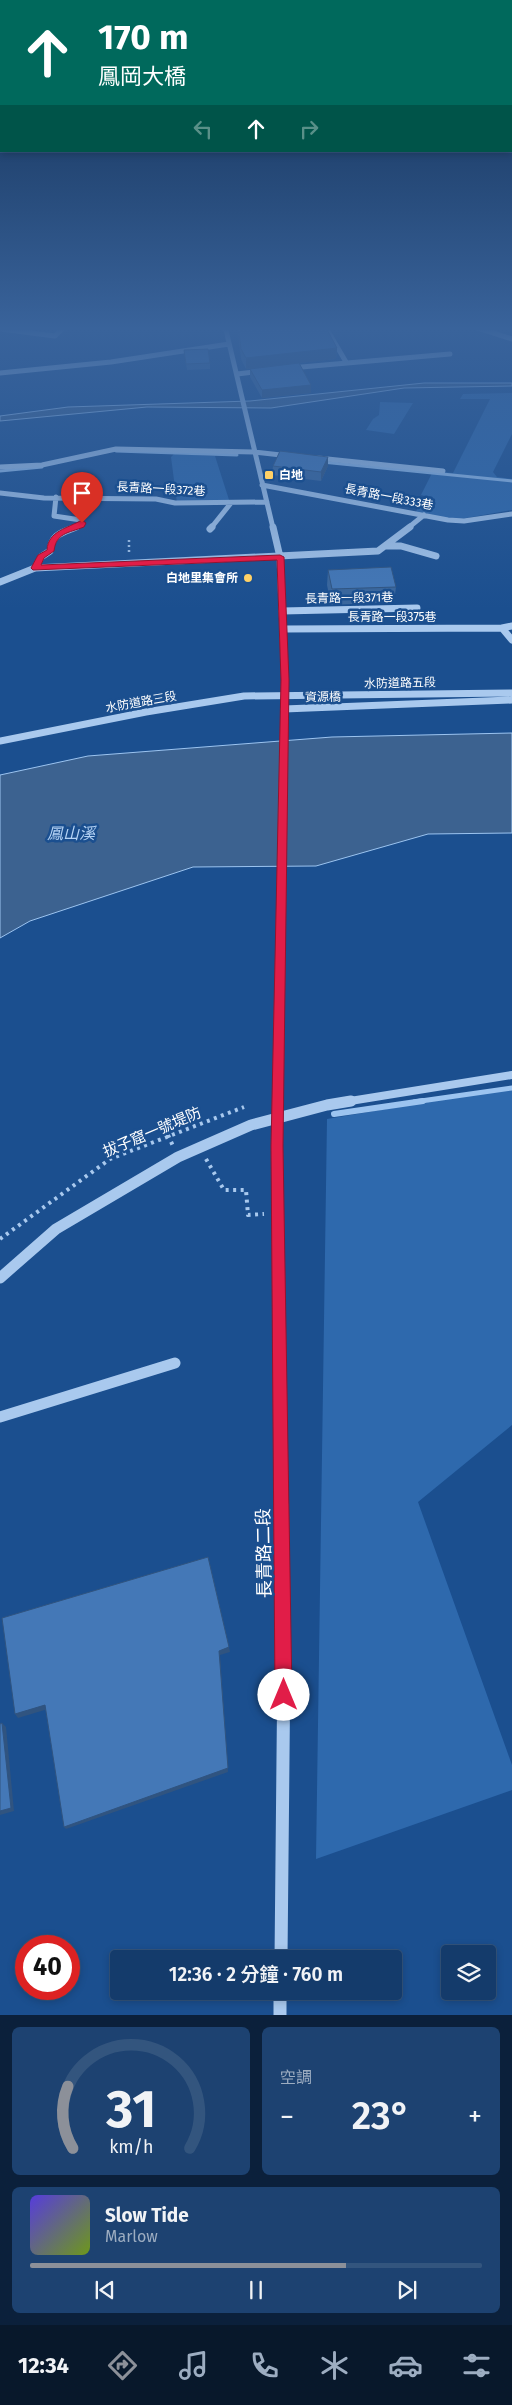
<!DOCTYPE html>
<html lang="zh-TW">
<head>
<meta charset="utf-8">
<style>
  :root { --surface:#143b6b; --page:#1d4271; --text:#f1f3f6; --muted:#9dadc1; --line:#33557e; --accent:#8c9099 }
  body { margin:0; font-family:"Fira Sans","Noto Sans TC",sans-serif; background:var(--page); color:var(--text); height:100vh; display:flex; flex-direction:column; font-size:19px; white-space:nowrap }
  * { box-sizing:border-box; margin:0 }
  p { font-size:16px; color:var(--muted) }
  .icon { flex:none; width:28px; height:28px; fill:none; stroke:currentColor; stroke-width:2; stroke-linecap:round; stroke-linejoin:round }
  .map { position:relative; height:2015px; overflow:hidden }
  .sheet { display:flex; flex-direction:column; gap:12px; padding:12px; background:#0b203b; flex:1 }
  .sheet>* { flex:none }
  .hud { position:absolute; left:0px; top:0px; width:512px; height:152px; box-shadow:0 2px 8px #0003,0 0 0 1px var(--line); background:#00695c; color:#fff; overflow:hidden }
  .buttons { position:absolute; left:441px; top:1945px; display:grid; gap:10px }
  .buttons a { display:grid; place-items:center; width:55px; height:55px; border-radius:5px; background:var(--surface); box-shadow:0 2px 8px #0003,0 0 0 1px var(--line); font-size:25px }
  .speed { position:absolute; left:15px; top:1935px; display:flex; gap:10px; font-size:25px; font-weight:700; text-align:center }
  .speed>* { display:grid; place-content:center; width:65px; height:65px; border-radius:50%; background:var(--surface); box-shadow:0 2px 8px #0003,0 0 0 1px var(--line); line-height:1 }
  .speed .limit { border:8px solid #d22; background:#fff; color:#111 }
  .pin { position:absolute; display:grid; place-items:center; width:42px; height:42px; color:#fff; margin:-51px -21px; border-radius:50% 50% 50% 0; rotate:-45deg; box-shadow:0 0 5px #0007 }
  .pin .icon { rotate:45deg }
  .me { position:absolute; width:55px; margin:-28px; rotate:0deg; stroke-linejoin:round; filter:drop-shadow(0 0 4px #0008) }
  .turn { display:flex; align-items:center; gap:18px; height:105px; padding:0 15px; font-size:22px }
  .turn .icon { width:65px; height:65px; stroke-width:2.5 }
  .turn b { display:block; font-size:35px; line-height:42px }
  .lanes { display:flex; align-items:center; height:48px; padding:0 15px; background:#0003; justify-content:center; gap:25px; direction:ltr }
  .lanes .off { opacity:.35 }
  .big { font-size:38px; font-weight:600; line-height:1.1 }
  .sheet .tile { flex:1; display:flex; flex-direction:column; justify-content:center; gap:8px; min-width:0; padding:0 18px; border-radius:8px; background:var(--page) }
  .sheet .dial { align-items:center; gap:0 }
  .dial svg { height:130px; overflow:visible; fill:none; stroke:var(--line); stroke-width:7; stroke-linecap:round; text-anchor:middle }
  .dial text { fill:var(--text); stroke:none }
  .song { display:flex; align-items:center; gap:15px }
  .cover { width:60px; height:60px; border-radius:8px; background:linear-gradient(135deg,hsl(250 70% 55%),hsl(80 70% 35%)) }
  .played { height:5px; border-radius:2px; background:linear-gradient(90deg,var(--accent) 70%,var(--line) 70%) }
  .keys { display:flex; justify-content:space-around; direction:ltr }
  .heat { display:flex; justify-content:space-between; align-items:center; font-size:28px; direction:ltr }
  .sheet .tiles { flex:1; display:grid; gap:12px; grid-template-columns:1fr 1fr }
  .tile:last-child { grid-column:span 2 }
  .trip { position:absolute; left:110px; top:1950px; width:292px; height:50px; border-radius:5px; background:var(--surface); box-shadow:0 2px 8px #0003,0 0 0 1px var(--line); font-weight:600; line-height:50px; text-align:center }
  .tabs { display:flex; height:80px; justify-content:space-around; align-items:center; background:#08182b; color:var(--muted) }
  .tabs .icon { width:35px; height:35px }
  .tabs .on { color:var(--accent) }
  .tabs b { font-size:22px; color:var(--text) }
  .map>svg:first-child { display:block }
</style>
</head>
<body>
<div class="map">
<svg width="512" height="2015" viewBox="0 0 512 2015">
  <rect width="100%" height="100%" fill="#1b4f8f"/>
  <path fill="#2e69ad" d="M512,393v41l-19,38 4,5 15,2v31l-57,10 -40,-6 6,-14 6,1 2,-4 -8,-2 12,-24 20,2 37,-74h-30l3,-5z
    M380,402l33,1 -19,31 -28,-4 7,-11 6,-4z
    M174,454l41,2 15,47h-53l-6,-46z
    M512,1088v337l-94,77 94,263v25l-196,69 11,-740z"/>
  <path fill="#3c6290" stroke="#9cc4f0" d="M424,383h88v3l-108,2 -133,20 -124,-1 -147,14v-5l68,-9 182,-6z
    M512,733v100l-84,1 -112,32 -123,1 -163,54 -30,17v-163l88,-19 244,-19z"/>
  <g fill="none" stroke-linecap="round" stroke-linejoin="round">
    <path stroke="#9cc4f0" stroke-width="3" d="M116,451l121,4
      M322,462l190,19
      M0,471l42,-4"/>
    <path stroke="#9cc4f0" stroke-width="5" d="M414,1102l98,-14"/>
    <path stroke="#9cc4f0" stroke-width="6" d="M334,1114l89,-13"/>
    <path stroke="#a9c9ee" stroke-width="2.5" stroke-dasharray="2 3" stroke-linecap="butt" d="M129,540v12"/>
    <path stroke="#a9c9ee" stroke-width="4" stroke-dasharray="3 4.5" stroke-linecap="butt" d="M168,1135l5,11
      M206,1159l18,31h22l2,25 16,-1
      M0,1239l110,-80 134,-52"/>
    <path stroke="#a9c9ee" stroke-width="5" d="M225,326l48,202
      M325,326l21,36
      M472,326l40,13
      M0,329l55,7 10,-10
      M290,368l160,-14
      M0,373l111,-11 118,-18
      M237,374l25,-3
      M318,458l125,13
      M0,467l42,-2 74,-16 138,3 36,4
      M262,485l186,35 16,1 48,-7
      M0,493l44,5 112,1 19,4 92,-1
      M56,497l-2,19 27,4v5l-9,3
      M211,528l20,-25
      M408,528l16,-13"/>
    <path stroke="#a9c9ee" stroke-width="7" d="M273,527l7,30 5,123
      M210,529l2,-2
      M387,546h14l35,10
      M35,568l6,-11 9,-6c2,-17 11,-18 26,-24
      M0,582l35,-14 343,-17 32,-24
      M282,611l135,-3
      M502,628l10,-2
      M283,629l219,-1 10,12
      M284,709l228,-9
      M0,741l146,-29 98,-16 268,-3"/>
    <path stroke="#a9c9ee" stroke-width="8" d="M344,1102l168,-27"/>
    <path stroke="#a9c9ee" stroke-width="11" d="M277,1146l5,360
      M0,1278l56,-49 122,-72 73,-32 76,-20 24,-4
      M0,1417l175,-54"/>
    <path stroke="#a9c9ee" stroke-width="13" d="M281,1959l3,-302 -2,-152
      M280,1991v24"/>
    <path stroke="#a9c9ee" stroke-width="7" d="M283,782l2,-102"/>
    <path stroke="#a9c9ee" stroke-width="8" d="M278,1102l5,-321"/>
    <path stroke="#a9c9ee" stroke-width="11" d="M277,1146l1,-45"/>
  </g>
  <path fill="#3a679d" d="M237,326h88l12,22 -1,11 -90,10 -5,-10z
    M184,350l26,13v6l-23,1z
    M250,369l61,24 -49,5 -12,-21z
    M328,457v9l-7,15 -49,-6 1,-9z
    M328,570l68,17 -2,15 -63,3 -4,-20z"/>
  <path fill="#305480" d="M337,348l-1,11 -90,10v-11z
    M311,385v8l-49,5v-8z
    M328,457v9l-7,15v-9z
    M229,1647l1,5 -10,3 8,117 -162,57 -2,-2 155,-176z
    M45,1705l3,4 -30,9 -3,-4z
    M2,1723l4,4 8,84 -14,4z"/>
  <path fill="#4478b7" stroke="#305480" d="M238,326h87l12,22 -91,10 -5,-9z
    M208,349l2,14 -24,1 -2,-14z
    M299,363l12,22 -49,5 -12,-21z
    M280,451l48,6 -7,15 -48,-6z
    M391,567l5,20 -64,2 -4,-19z
    M208,1557l21,90 -10,4 9,117 -164,59 -19,-122 -30,9 -13,-96z
    M2,1723l9,85 -11,3v-87z"/>
  <linearGradient id="sky" x2="0" y2="1"><stop stop-color="#0f2b4f"/><stop offset="0.54" stop-color="#39639b"/><stop offset="1" stop-color="#39639b" stop-opacity="0"/></linearGradient>
  <rect width="512" height="609" fill="url(#sky)"/>
  <path fill="#e11d48" stroke="#92132f" d="M82,520l4,3 -2,4c-16,6 -28,6 -30,24l-10,7 -3,7 239,-10 4,2 5,123 -6,466 9,549 -3,6 -5,2 -6,-2 -3,-6 -4,-549 10,-466 -4,-120 -244,10 -2,-2 7,-13 9,-5c1,-19 21,-22 35,-30z"/>
  <g fill="#ffd166" stroke="#1b4f8f" stroke-width="2">
    <rect x="264" y="470" width="10" height="10" rx="2.5"/>
    <circle cx="248" cy="578" r="5"/>
  </g>
  <g text-anchor="middle" dominant-baseline="central" stroke-width="5" stroke-linejoin="round" paint-order="stroke">
    <g font-size="12" font-weight="bold" fill="#fff" stroke="#1b4f8f" text-anchor="start">
      <text x="279" y="475">白地</text>
      <text x="238" y="578" text-anchor="end">白地里集會所</text>
    </g>
    <g font-size="12" fill="#fff" stroke="#1b4f8f">
      <text transform="translate(161 489) rotate(3)">長青路一段372巷</text>
      <text transform="translate(389 497) rotate(11)">長青路一段333巷</text>
      <text transform="translate(349 598) rotate(-1)">長青路一段371巷</text>
      <text x="392" y="617">長青路一段375巷</text>
      <text transform="translate(400 683) rotate(-1)">水防道路五段</text>
      <text transform="translate(323 697) rotate(-1)">資源橋</text>
      <text transform="translate(141 702) rotate(-10)">水防道路三段</text>
    </g>
    <g font-size="15" fill="#fff" stroke="#1b4f8f">
      <text transform="translate(152 1132) rotate(-23)">拔子窟一號堤防</text>
    </g>
    <g font-size="16" font-style="italic" fill="#b5d3f5" stroke="#1b4f8f">
      <text x="71" y="833">鳳山溪</text>
    </g>
    <g font-size="18" fill="#fff" stroke="#1b4f8f">
      <text transform="translate(264 1553) rotate(-91)">長青路二段</text>
    </g>
  </g>
</svg>
<div class="buttons">
<a><svg class="icon" aria-label="layers" viewBox="0 0 24 24"><path d="M12 4l9 5-9 5-9-5zM3 14l9 5 9-5"/></svg></a>
</div>
<div class="speed"><div class="limit">40</div></div>
<div class="pin" style="left:82px;top:523px;background:#d93025"><svg class="icon" aria-label="arrive" viewBox="0 0 24 24"><path d="M6 21V4h12l-3 4 3 4H6"/></svg></div>
<svg class="me" style="left:284px;top:1695px" viewBox="-20 -20 40 40"><circle r="19" fill="#fff"/><path d="M0-13L10 11 0 6-10 11z" fill="#e11d48"/></svg>
<div class="trip">12:36 · 2 分鐘 · 760 m</div>
<div class="hud">
<div class="turn"><svg class="icon" aria-label="ahead" viewBox="0 0 24 24"><path d="M12 20V5M6 11l6-6 6 6"/></svg><div><b>170 m</b>鳳岡大橋</div></div>
<div class="lanes"><svg class="icon off" aria-label="left" viewBox="0 0 24 24"><path d="M17 20v-9H6M10 6l-5 5 5 5"/></svg><svg class="icon" aria-label="ahead" viewBox="0 0 24 24"><path d="M12 20V5M6 11l6-6 6 6"/></svg><svg class="icon off" aria-label="right" viewBox="0 0 24 24"><path d="M7 20v-9h11M14 6l5 5-5 5"/></svg></div>
</div>
</div>
<section class="sheet">
<div class="tiles">
<div class="tile dial"><svg viewBox="0 0 100 80">
<path d="M14 69A42 42 0 1 1 86 69"/>
<path d="M14 69A42 42 0 0 1 11 31" stroke="#8c9099"/>
<text x="50" y="56" font-size="32" font-weight="700">31</text>
<text x="50" y="72" font-size="11">km/h</text>
</svg></div>
<div class="tile"><p>空調</p>
<div class="heat"><a>−</a><b class="big">23°</b><a>+</a></div>
</div>
<div class="tile">
<div class="song"><i class="cover"></i><div><b>Slow Tide</b><p>Marlow</p></div></div>
<div class="played"></div>
<div class="keys"><svg class="icon" aria-label="previous" viewBox="0 0 24 24"><path d="M18 5L8 12l10 7zM5 5v14"/></svg><svg class="icon" aria-label="pause" viewBox="0 0 24 24"><path d="M8 5v14M16 5v14"/></svg><svg class="icon" aria-label="next" viewBox="0 0 24 24"><path d="M6 5l10 7-10 7zM19 5v14"/></svg></div>
</div>
</div>
</section>
<nav class="tabs">
<b>12:34</b>
<svg class="icon on" aria-label="directions" viewBox="0 0 24 24"><path d="M12 3l9 9-9 9-9-9zM9 14v-3h6M13 9l2 2-2 2"/></svg>
<svg class="icon" aria-label="music" viewBox="0 0 24 24"><path d="M9 18V5l10-2v13"/><circle cx="6" cy="18" r="3"/><circle cx="16" cy="16" r="3"/></svg>
<svg class="icon" aria-label="phone" viewBox="0 0 24 24"><path d="M5 4h4l2 5-3 2q2 4 5 5l2-3 5 2v4C11 20 4 13 5 4z"/></svg>
<svg class="icon" aria-label="climate" viewBox="0 0 24 24"><path d="M12 3v18M4 7l16 10M4 17L20 7"/></svg>
<svg class="icon" aria-label="car" viewBox="0 0 24 24"><path d="M5 17H2v-5l4-1 3-4h7l3 4 3 1v5h-3M9 17h6M6 11h13"/><circle cx="7" cy="17" r="2"/><circle cx="17" cy="17" r="2"/></svg>
<svg class="icon" aria-label="filters" viewBox="0 0 24 24"><path d="M4 7h16M4 17h16"/><circle cx="9" cy="7" r="2"/><circle cx="15" cy="17" r="2"/></svg>
</nav>
</body>
</html>
